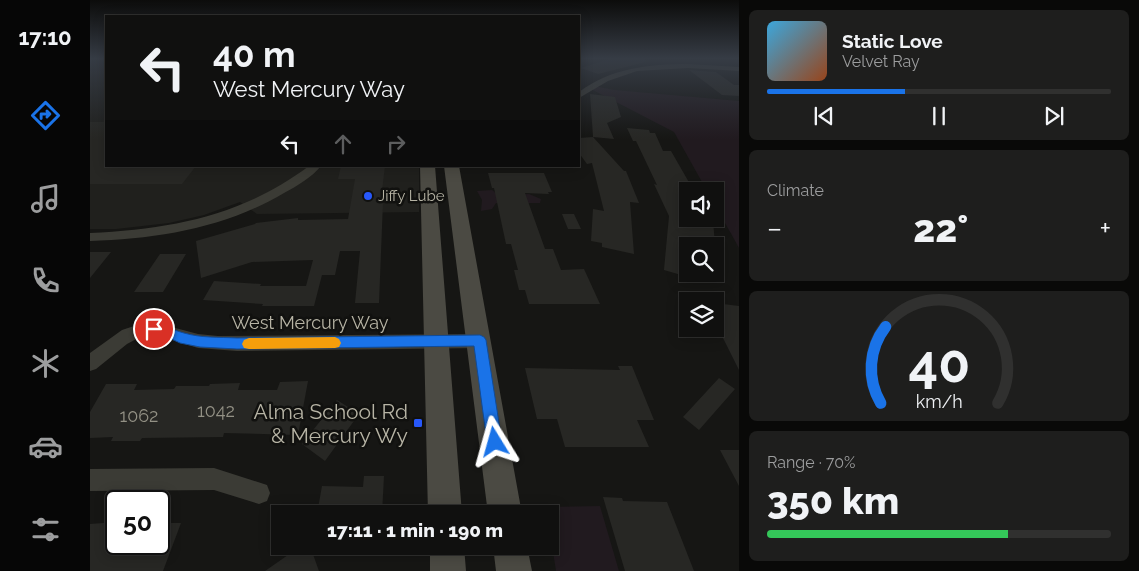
<!DOCTYPE html>
<html lang="en">
<head>
<meta charset="utf-8">
<style>
  :root { --surface:#10100f; --page:#1e1e1d; --text:#f1f3f6; --muted:#9c9d9e; --line:#30302f; --accent:#1a73e8 }
  body { margin:0; font-family:Raleway,sans-serif; background:var(--page); color:var(--text); height:100vh; display:flex; flex-direction:column; font-size:19px; white-space:nowrap }
  * { box-sizing:border-box; margin:0 }
  p { font-size:16px; color:var(--muted) }
  .icon { flex:none; width:28px; height:28px; fill:none; stroke:currentColor; stroke-width:2; stroke-linecap:round; stroke-linejoin:round }
  .map { position:relative; flex:1; overflow:hidden }
  .drawer { display:flex; flex-direction:column; gap:10px; padding:10px; background:#090908; width:400px }
  .drawer>* { flex:none }
  .guide { position:absolute; left:15px; top:15px; width:475px; height:152px; border-radius:0px; box-shadow:0 2px 12px #0003,0 0 0 1px var(--line); background:#10100f; color:var(--text); overflow:hidden }
  .buttons { position:absolute; left:589px; top:182px; display:grid; gap:10px }
  .buttons a { display:grid; place-items:center; width:45px; height:45px; border-radius:0px; background:var(--surface); box-shadow:0 2px 12px #0003,0 0 0 1px var(--line); font-size:25px }
  .speed { position:absolute; left:15px; top:490px; display:flex; gap:10px; font-size:25px; font-weight:700; text-align:center }
  .speed>* { display:grid; place-content:center; width:65px; height:65px; border-radius:50%; background:var(--surface); box-shadow:0 2px 12px #0003,0 0 0 1px var(--line); line-height:1 }
  .speed .limit { border:2px solid #111; border-radius:8px; background:#fff; color:#111 }
  .pin { position:absolute; display:grid; place-items:center; width:42px; height:42px; color:#fff; margin:-21px; border:2px solid #fff; border-radius:50%; box-shadow:0 1px 5px #0007 }
  .me { position:absolute; width:55px; margin:-28px; rotate:352deg; stroke-linejoin:round; filter:drop-shadow(0 0 4px #0008) }
  .turn { display:flex; align-items:center; gap:18px; height:105px; padding:0 25px; font-size:22px }
  .turn .icon { width:65px; height:65px; stroke-width:2.5 }
  .turn b { display:block; font-size:35px; line-height:42px }
  .lanes { display:flex; align-items:center; height:48px; padding:0 25px; background:#0003; justify-content:center; gap:25px; direction:ltr }
  .lanes .off { opacity:.35 }
  .big { font-size:38px; font-weight:800; line-height:1.1 }
  .drawer .tile { flex:1; display:flex; flex-direction:column; justify-content:center; gap:8px; min-width:0; padding:0 18px; border-radius:8px; background:var(--page) }
  .drawer .dial { align-items:center; gap:0 }
  .dial svg { height:130px; overflow:visible; fill:none; stroke:var(--line); stroke-width:7; stroke-linecap:round; text-anchor:middle }
  .dial text { fill:var(--text); stroke:none }
  .song { display:flex; align-items:center; gap:15px }
  .cover { width:60px; height:60px; border-radius:8px; background:linear-gradient(135deg,hsl(200 70% 55%),hsl(20 70% 35%)) }
  .played { height:5px; border-radius:2px; background:linear-gradient(90deg,var(--accent) 40%,var(--line) 40%) }
  .keys { display:flex; justify-content:space-around; direction:ltr }
  .heat { display:flex; justify-content:space-between; align-items:center; font-size:28px; direction:ltr }
  .charge { height:8px; border-radius:4px; background:linear-gradient(90deg,#34c759 70%,var(--line) 0) }
  .trip { position:absolute; left:181px; top:505px; width:288px; height:50px; border-radius:0px; background:var(--surface); box-shadow:0 2px 12px #0003,0 0 0 1px var(--line); font-weight:800; line-height:50px; text-align:center }
  main { display:flex; flex:1; min-height:0 }
  .dock { display:flex; flex-direction:column; width:90px; justify-content:space-around; align-items:center; background:#060606; color:var(--muted) }
  .dock .icon { width:35px; height:35px }
  .dock .current { color:var(--accent) }
  .dock b { font-size:22px; color:var(--text) }
  .map>svg:first-child { display:block }
</style>
</head>
<body>
<main>
<nav class="dock">
<b>17:10</b>
<svg class="icon current" aria-label="directions" viewBox="0 0 24 24"><path d="M12 3l9 9-9 9-9-9zM9 14v-3h6M13 9l2 2-2 2"/></svg>
<svg class="icon" aria-label="music" viewBox="0 0 24 24"><path d="M9 18V5l10-2v13"/><circle cx="6" cy="18" r="3"/><circle cx="16" cy="16" r="3"/></svg>
<svg class="icon" aria-label="phone" viewBox="0 0 24 24"><path d="M5 4h4l2 5-3 2q2 4 5 5l2-3 5 2v4C11 20 4 13 5 4z"/></svg>
<svg class="icon" aria-label="climate" viewBox="0 0 24 24"><path d="M12 3v18M4 7l16 10M4 17L20 7"/></svg>
<svg class="icon" aria-label="car" viewBox="0 0 24 24"><path d="M5 17H2v-5l4-1 3-4h7l3 4 3 1v5h-3M9 17h6M6 11h13"/><circle cx="7" cy="17" r="2"/><circle cx="17" cy="17" r="2"/></svg>
<svg class="icon" aria-label="filters" viewBox="0 0 24 24"><path d="M4 7h16M4 17h16"/><circle cx="9" cy="7" r="2"/><circle cx="15" cy="17" r="2"/></svg>
</nav>
<div class="map">
<svg width="649" height="571" viewBox="0 0 649 571">
  <rect width="100%" height="100%" fill="#161614"/>
  <path fill="#20201d" d="M0,59h16v107h313v46l-162,2 -17,-12 -36,13 -35,8 -53,6h-26z"/>
  <path fill="#211a1f" d="M504,86l21,4 124,11v147l-24,-43v-14h-8l-33,-59 -85,-44z
    M402,190l8,6 29,-2 12,5 -1,4h-44l-4,6 -11,2 1,-11 -5,-9z
    M510,506l19,65h-63l-6,-39v-18h-3l-1,-7z"/>
  <path fill="#272724" d="M519,59h36l1,3 -48,12 -17,-6z
    M599,70l27,2 18,13h5v11l-17,-1z
    M500,94l25,3 6,20 -14,6 7,16 -21,-2z
    M0,122h16v44h90l-14,18h-92z
    M537,128l22,2 1,3h5l8,18h8l23,40h-6v28h25l2,27h-27v31l-24,-7 5,-54 -15,-32 3,1 -21,-44h-3z
    M503,137l31,34h2l13,32 -9,-1 4,52 -32,-7v-4l-11,-2 2,-32 11,2 -12,-48 -5,1 -8,-11v-15z
    M251,166h44l-3,25 4,-1 -1,12h-2l-4,101h-24l5,-52h-20l-5,24h-13l-8,31h-52l1,-2 -60,-4 11,-19 47,3 -1,2h46l7,-26 -61,2 -51,16 -5,-37 59,-17 1,-1 42,-5v2l50,-1 7,-40h-17z
    M398,173h56l8,19h-4l1,2 -24,-1 20,56h8l8,21 23,-1 16,35h-71l-4,-14h-6l-5,-20h4l-7,-26h-5l-12,-56h-2z
    M472,214h12l7,15h-13z
    M0,252h21l-21,26z
    M70,254h26l-23,38h-29z
    M625,303l24,3v64l-19,-38h-5z
    M528,366h14l22,54h-17l12,27h-84l-8,-28h-20l-12,-51 95,2z
    M629,378l16,11 -36,41 -16,-13z
    M218,381l-10,54 -74,-2 -1,4 -81,1 -2,3h-29l2,-4 -23,1v-26l16,-28h31l-3,6 40,-1 2,-3h33l1,-2 30,-1 -2,7h39l3,-8z
    M247,400l22,14 -34,47 -23,-17z
    M630,450h19v36z
    M274,476h20l-2,38h-65l5,-28 41,1z
    M513,497l19,1 1,3 44,1 27,69h-69z
    M13,523h13v21h43v-21h22l-18,48h-73v-47z
    M211,546h9l9,25h-54z"/>
  <g fill="none" stroke-linecap="round" stroke-linejoin="round">
    <path fill="#3b3b35" fill-rule="evenodd" d="M598,64l51,3v4l-51,-3 -51,3 -29,10 -29,17v-6c32,-24 70,-28 109,-28z
      M219,166h12c-9,11 -24,20 -37,27 -59,35 -126,46 -194,48v-8c82,-4 152,-17 219,-67z
      M59,321l49,13 20,2 262,-2 6,2 3,5 -3,5 -6,2 -243,3 -39,-3 -36,-11 -20,-1 -15,8 -31,25 -6,2v-18l32,-23z
      M124,468l53,17 3,8 -3,8 -8,3 -45,-14 -124,1v-22z"/>
    <path fill="#4b4a43" fill-rule="evenodd" d="M330,166h15l27,348h-34z
      M354,166h15l63,348h-34z
      M340,546h34l2,25h-36z
      M403,546h34l5,25h-36z"/>
  </g>
  <linearGradient id="sky" x2="0" y2="1"><stop stop-color="#0c0c0b"/><stop offset="0.42" stop-color="#363c45"/><stop offset="1" stop-color="#363c45" stop-opacity="0"/></linearGradient>
  <rect width="649" height="139" fill="url(#sky)"/>
  <path fill="#1a73e8" stroke="#114b97" d="M64,324c13,1 18,6 30,9 17,5 35,4 53,5l243,-3 4,2 2,3 16,102 -2,5 -5,3 -6,-3 -2,-5 -13,-96 -237,3 -37,-2 -20,-4 -17,-8 -14,-2 -2,-4 2,-3z"/>
  <path fill="#f59e0b" d="M245,337l4,2 2,4 -2,4 -4,1 -86,1 -5,-1 -2,-4 2,-4 5,-2z"/>
  <g fill="#2758fb" stroke="#11110f" stroke-width="2">
    <circle cx="278" cy="196" r="5"/>
    <rect x="323" y="418" width="10" height="10" rx="2.5"/>
  </g>
  <g text-anchor="middle" dominant-baseline="central" stroke-width="5" stroke-linejoin="round" paint-order="stroke">
    <g font-size="15" fill="#b7b4a5" stroke="#11110f" text-anchor="start">
      <text x="288" y="196">Jiffy Lube</text>
    </g>
    <g font-size="18" fill="#b7b4a5" stroke="#11110f">
      <text x="220" y="322">West Mercury Way</text>
    </g>
    <g font-size="18" fill="#939185">
      <text x="126" y="410">1042</text>
      <text x="49" y="415">1062</text>
    </g>
    <g font-size="21" fill="#b7b4a5" stroke="#11110f" text-anchor="end">
      <text x="318" y="411">Alma School Rd<tspan x="318" dy="24">&amp; Mercury Wy</tspan></text>
    </g>
  </g>
</svg>
<div class="buttons">
<a><svg class="icon" aria-label="sound" viewBox="0 0 24 24"><path d="M4 9h4l5-4v14l-5-4H4zM17 9q2 3 0 6"/></svg></a>
<a><svg class="icon" aria-label="search" viewBox="0 0 24 24"><circle cx="10" cy="10" r="6"/><path d="M15 15l6 6"/></svg></a>
<a><svg class="icon" aria-label="layers" viewBox="0 0 24 24"><path d="M12 4l9 5-9 5-9-5zM3 14l9 5 9-5"/></svg></a>
</div>
<div class="speed"><div class="limit">50</div></div>
<div class="pin" style="left:64px;top:329px;background:#d93025"><svg class="icon" aria-label="arrive" viewBox="0 0 24 24"><path d="M6 21V4h12l-3 4 3 4H6"/></svg></div>
<svg class="me" style="left:405px;top:442px" viewBox="-20 -20 40 40"><path d="M0-17L14 15 0 8-14 15z" fill="#1a73e8" stroke="#fff" stroke-width="4"/></svg>
<div class="trip">17:11 · 1 min · 190 m</div>
<div class="guide">
<div class="turn"><svg class="icon" aria-label="left" viewBox="0 0 24 24"><path d="M17 20v-9H6M10 6l-5 5 5 5"/></svg><div><b>40 m</b>West Mercury Way</div></div>
<div class="lanes"><svg class="icon" aria-label="left" viewBox="0 0 24 24"><path d="M17 20v-9H6M10 6l-5 5 5 5"/></svg><svg class="icon off" aria-label="ahead" viewBox="0 0 24 24"><path d="M12 20V5M6 11l6-6 6 6"/></svg><svg class="icon off" aria-label="right" viewBox="0 0 24 24"><path d="M7 20v-9h11M14 6l5 5-5 5"/></svg></div>
</div>
</div>
<section class="drawer">
<div class="tile">
<div class="song"><i class="cover"></i><div><b>Static Love</b><p>Velvet Ray</p></div></div>
<div class="played"></div>
<div class="keys"><svg class="icon" aria-label="previous" viewBox="0 0 24 24"><path d="M18 5L8 12l10 7zM5 5v14"/></svg><svg class="icon" aria-label="pause" viewBox="0 0 24 24"><path d="M8 5v14M16 5v14"/></svg><svg class="icon" aria-label="next" viewBox="0 0 24 24"><path d="M6 5l10 7-10 7zM19 5v14"/></svg></div>
</div>
<div class="tile"><p>Climate</p>
<div class="heat"><a>−</a><b class="big">22°</b><a>+</a></div>
</div>
<div class="tile dial"><svg viewBox="0 0 100 80">
<path d="M14 69A42 42 0 1 1 86 69"/>
<path d="M14 69A42 42 0 0 1 17 22" stroke="#1a73e8"/>
<text x="50" y="56" font-size="32" font-weight="700">40</text>
<text x="50" y="72" font-size="11">km/h</text>
</svg></div>
<div class="tile"><p>Range · 70%</p><b class="big">350 km</b><div class="charge"></div></div>
</section>
</main>
</body>
</html>
